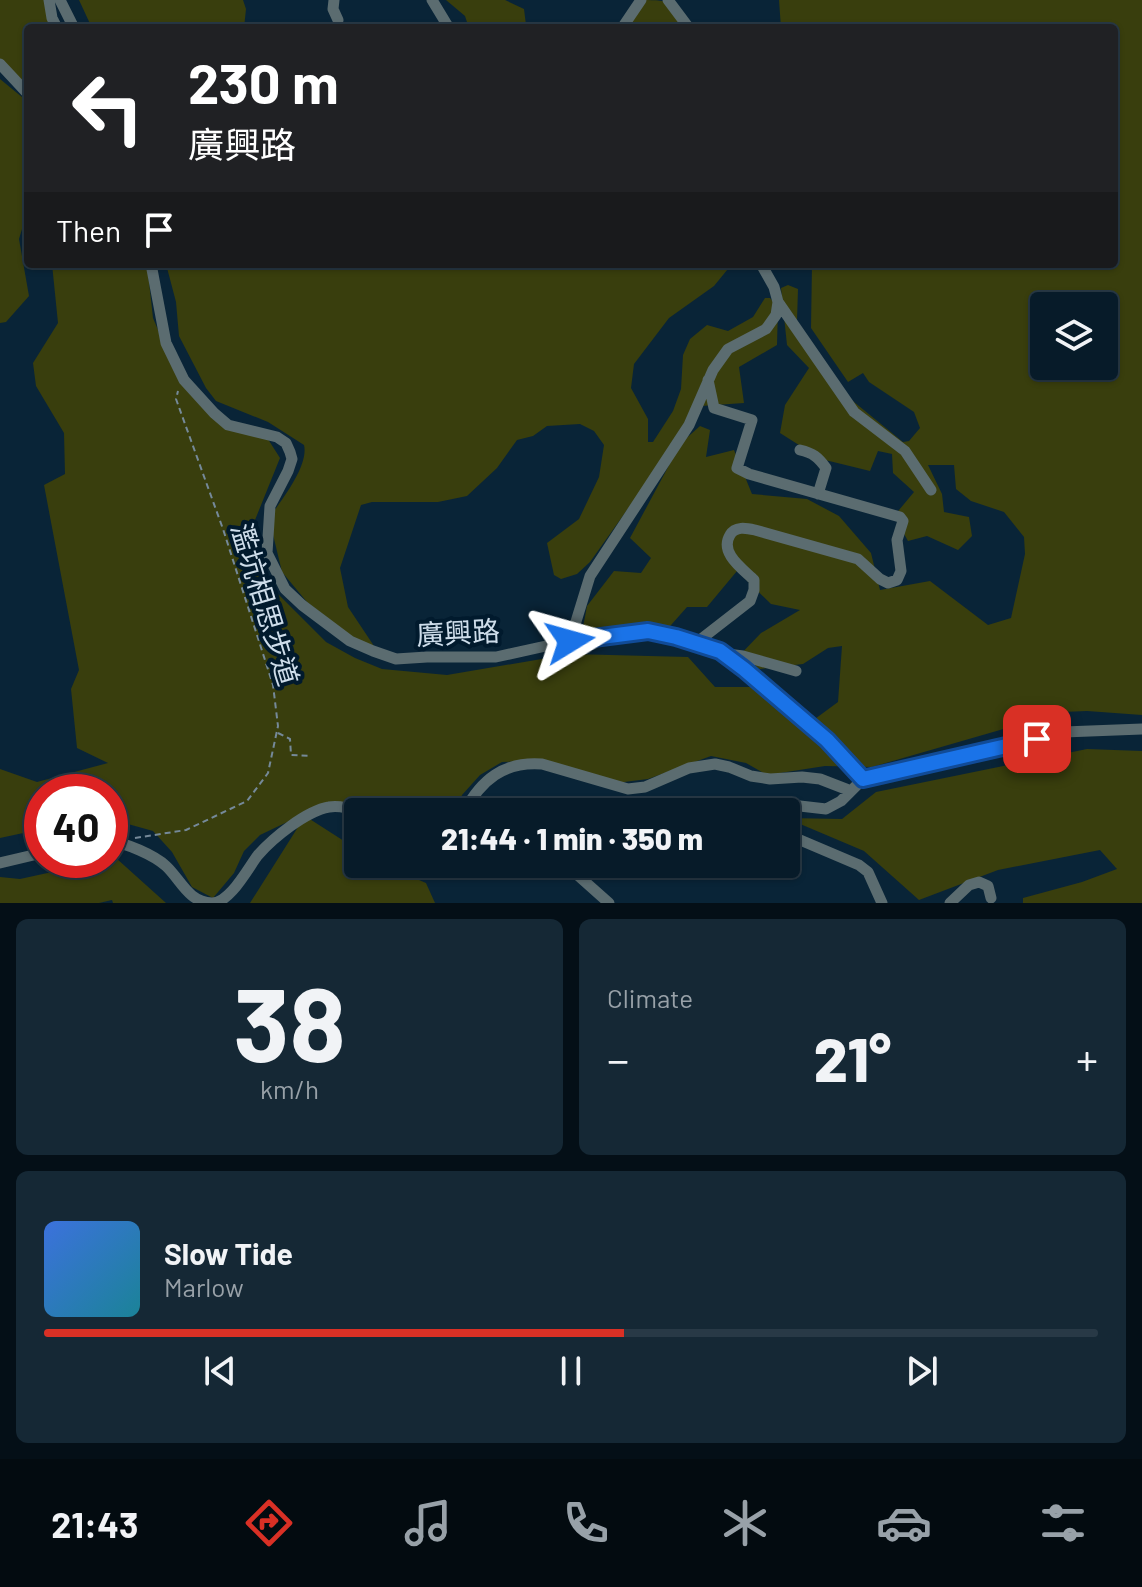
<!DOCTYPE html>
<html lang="en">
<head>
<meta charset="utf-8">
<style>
  :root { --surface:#071b29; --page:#152835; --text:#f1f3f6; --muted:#98a1a8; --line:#283946; --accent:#d93025 }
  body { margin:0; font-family:Barlow,"Noto Sans TC",sans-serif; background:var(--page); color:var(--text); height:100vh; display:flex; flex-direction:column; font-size:30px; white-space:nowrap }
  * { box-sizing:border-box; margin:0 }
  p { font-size:26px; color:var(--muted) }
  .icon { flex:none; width:44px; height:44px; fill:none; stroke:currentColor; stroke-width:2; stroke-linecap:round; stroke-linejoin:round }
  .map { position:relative; height:903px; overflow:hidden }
  .sheet { display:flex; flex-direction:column; gap:16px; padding:16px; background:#040f17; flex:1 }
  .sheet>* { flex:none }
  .guide { position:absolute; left:24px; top:24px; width:1094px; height:244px; border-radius:8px; box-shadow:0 2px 6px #0004,0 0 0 2px var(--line); background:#202124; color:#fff; overflow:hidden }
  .tools { position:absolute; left:1030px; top:292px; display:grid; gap:16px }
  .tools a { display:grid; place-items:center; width:88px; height:88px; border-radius:8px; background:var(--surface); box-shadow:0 2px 6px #0004,0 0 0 2px var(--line); font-size:40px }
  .speed { position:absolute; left:24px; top:774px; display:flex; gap:16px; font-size:40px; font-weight:700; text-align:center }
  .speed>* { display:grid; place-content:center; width:104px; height:104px; border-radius:50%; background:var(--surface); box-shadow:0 2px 6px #0004,0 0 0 2px var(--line); line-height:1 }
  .speed .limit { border:12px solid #d22; background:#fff; color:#111 }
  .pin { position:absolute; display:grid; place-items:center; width:68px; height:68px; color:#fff; margin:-34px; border-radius:16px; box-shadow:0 4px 12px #0006 }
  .me { position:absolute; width:88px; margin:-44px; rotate:82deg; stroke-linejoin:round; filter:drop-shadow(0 0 6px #0008) }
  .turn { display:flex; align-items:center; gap:28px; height:168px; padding:0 32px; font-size:36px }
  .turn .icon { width:104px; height:104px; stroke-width:2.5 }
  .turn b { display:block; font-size:56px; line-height:68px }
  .then { display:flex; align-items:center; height:76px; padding:0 32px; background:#0003; gap:16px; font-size:30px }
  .big { font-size:60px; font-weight:800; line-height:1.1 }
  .sheet .tile { flex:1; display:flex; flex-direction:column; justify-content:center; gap:12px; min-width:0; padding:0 28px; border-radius:12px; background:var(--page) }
  .sheet .dial { align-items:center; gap:0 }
  .dial b { font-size:104px; line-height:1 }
  .song { display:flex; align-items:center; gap:24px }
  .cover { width:96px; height:96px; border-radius:12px; background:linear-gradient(135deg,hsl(220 70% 55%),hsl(190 70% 35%)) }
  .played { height:8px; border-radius:4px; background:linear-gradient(90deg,var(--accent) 55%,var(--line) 55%) }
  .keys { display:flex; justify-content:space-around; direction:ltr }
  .heat { display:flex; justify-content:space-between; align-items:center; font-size:44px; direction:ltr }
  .sheet .tiles { flex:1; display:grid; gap:16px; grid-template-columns:1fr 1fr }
  .tile:last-child { grid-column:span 2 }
  .trip { position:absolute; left:344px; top:798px; width:456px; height:80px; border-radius:8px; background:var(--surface); box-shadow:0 2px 6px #0004,0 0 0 2px var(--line); font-weight:800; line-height:80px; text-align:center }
  .tab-bar { display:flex; height:128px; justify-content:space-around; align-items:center; background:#030b10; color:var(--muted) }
  .tab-bar .icon { width:56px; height:56px }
  .tab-bar .current { color:var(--accent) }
  .tab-bar b { font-size:36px; color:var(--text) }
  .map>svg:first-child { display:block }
</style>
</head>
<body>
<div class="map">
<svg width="1142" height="903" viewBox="0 0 1142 903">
  <rect width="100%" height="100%" fill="#092437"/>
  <path fill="#393e0d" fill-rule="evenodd" d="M0,0h45l7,28h-24v67l-28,-27z
    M79,0h164l3,9 -2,19h-152z
    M446,0h59l19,9 2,16 -2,3h-55l-4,-12z
    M638,0c28,0 39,0 51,22l-1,6h-24l-2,-3 -6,3h-36z
    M779,0h363v715l-55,-4 -49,2 -31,15 -135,39 -47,-1 -58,9 -21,-12 -35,-7 -63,23 -32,4 -73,-22 -41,1 -22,13 -18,20 -7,17h-91l-39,-8 -65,31 -16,16 -10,22 -21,25 -21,-11 -20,-35 -19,-21 -43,-12v-27h-68v37l-42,9v-69l37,13 71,-19 -31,-15 -6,-59 8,-19 -35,-185 21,-11 -1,-41 -28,-47 -3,-23 25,-40 -6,-59h95l6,54 28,66 33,34 52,18 14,22 -27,67 17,61 56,56 29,16 27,11 65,6 124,-21 117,3 27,30h49l40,40 34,-25 4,-56 -14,2 -25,16 -43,5 -24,-10 25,-26 39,-23 -29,-6 -34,-33 -30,36h-20l-23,26 -83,5 6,-32 27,-35 27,2 10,-15 -21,-20 51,-95 19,-17 10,4 -4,27 28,-7 18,44 55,5 32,17 32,37 9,37 50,-9 58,44 23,-7 14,-64 -1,-17 -20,-25 -33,-11 -15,-12 -2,-24h-26l14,29 2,18 25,5 3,19 -14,14 -31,-14 -19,5 -14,-25 20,-24 -21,-19 -1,-19 -14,-3 -8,20 -49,-12 -41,-26 5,-28 24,-37 -22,-23 -6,-57 7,-3 10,4 -1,32 46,72 60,49 6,-1 11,-13 -6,-16 -45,-30 -6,-9 -15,9 -37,-54 1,-64h302v-236h-333zM1044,306h60v60h-60z
    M0,79l28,23v107l-9,30 10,57 -23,26 -6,1z
    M166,264h566l-18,22 -45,32 -35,46 -3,24 17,31v23h5l20,-31 8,-22 2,-34 7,-16 17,-14 21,6 25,-14 12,-19h5l8,10 -1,37 -38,22 5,36 -43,3 -111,156 -13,12 -16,5 -7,-4 -7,-32 32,-24 20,-42 5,-32 -10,-14 -14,-7 -33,2 -14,10 -16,4 -20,28 -30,28 -29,6h-66l-11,3 -21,63 8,39 26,39 -17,-5 -50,-39 -25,-30 -13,-54c12,-17 40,-52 35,-73l-36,-23 -52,-21 -10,-13 -27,-52 -3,-34z
    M1087,749l55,2v152h-119v-5l59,-16 35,-13 -17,-19 -102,20 -79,30 -55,-49 -78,-33 56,1 34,-27z
    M305,816l53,34v14h24l44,19 9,20h-185z
    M116,858l50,45h-53l-1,-3 -13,3h-99v-26l20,2z"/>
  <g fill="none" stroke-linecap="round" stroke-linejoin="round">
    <path stroke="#758999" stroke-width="2" stroke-dasharray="6 4" stroke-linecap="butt" d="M278,733l12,6 1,16 19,1
      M135,838l51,-8 61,-29 21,-28 10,-47 -5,-41 -50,-156 -47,-130 2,-8"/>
    <path stroke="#5b6c70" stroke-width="11" d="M49,0l3,18 5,10
      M60,0l14,28
      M334,0l-1,9 5,11
      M432,0l17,28
      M668,0l21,28
      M622,28l19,-28
      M0,64l28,30
      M151,264l15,79 18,37 30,33 14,12 49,12 9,6 4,9 2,7 -4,12 -18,35 -3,47 18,36 17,16 48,36 23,10 23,8 31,-2h69l59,-13 93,-13 28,6 44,14 24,18 83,71 36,39
      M778,302l76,110 51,39 26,39
      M800,450c13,3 18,7 26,18l-8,26
      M570,641l20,-65 99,-151 24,-55 15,-21 38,-20 10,-14 2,-13 -4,-15 -13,-23
      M696,643l54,-42 4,-11v-10c-11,-11 -35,-27 -24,-45 5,-9 16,-7 25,-5l103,29 22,20 8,4 9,-3 4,-9 -4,-31 6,-19 -3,-4 -151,-43 -12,-6 15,-48 -38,-12 -6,-28
      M727,654l16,2 53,15
      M464,812c17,-32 40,-51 78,-48l86,25 17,-2 44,-19 26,-4 14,3 22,9 19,3 32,-2 18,2 31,12 12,-12 201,-47 78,-3
      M691,812l20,-10 35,7 28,-6 52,6 15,-8 10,-10
      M786,834l73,31 9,7 14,31
      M110,841c16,2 44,14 56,25 15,14 22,36 46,37 18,0 36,-35 46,-48 15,-17 48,-44 71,-48 10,-2 20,1 30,5
      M0,863l42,-10
      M424,864h1
      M569,864l4,7 36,32
      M950,903l19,-18 10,-3 9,4 3,12"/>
  </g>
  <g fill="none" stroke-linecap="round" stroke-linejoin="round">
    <defs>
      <path id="route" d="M570,641l78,-10 28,6 44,14 24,18 83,71 36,39 174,-40"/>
    </defs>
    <use href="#route" stroke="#114b97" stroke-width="20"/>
    <use href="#route" stroke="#1a73e8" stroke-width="14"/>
  </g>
  <g text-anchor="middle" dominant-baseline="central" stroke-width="8" stroke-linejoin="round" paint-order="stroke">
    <g font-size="28" fill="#ceddea" stroke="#011a2d">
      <text transform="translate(266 604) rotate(73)">濫坑相思步道</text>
      <text transform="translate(458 632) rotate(-3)">廣興路</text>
    </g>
  </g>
</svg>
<div class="tools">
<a><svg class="icon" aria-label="layers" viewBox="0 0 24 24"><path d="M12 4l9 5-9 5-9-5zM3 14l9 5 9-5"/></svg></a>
</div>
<div class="speed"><div class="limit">40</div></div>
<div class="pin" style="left:1037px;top:739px;background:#d93025"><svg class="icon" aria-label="arrive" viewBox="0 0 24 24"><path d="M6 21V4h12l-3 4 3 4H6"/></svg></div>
<svg class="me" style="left:570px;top:641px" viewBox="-20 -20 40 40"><path d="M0-17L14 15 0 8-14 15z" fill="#1a73e8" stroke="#fff" stroke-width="4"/></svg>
<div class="trip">21:44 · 1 min · 350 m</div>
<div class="guide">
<div class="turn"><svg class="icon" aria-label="left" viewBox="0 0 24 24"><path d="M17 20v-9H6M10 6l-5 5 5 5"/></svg><div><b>230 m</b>廣興路</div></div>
<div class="then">Then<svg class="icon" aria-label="arrive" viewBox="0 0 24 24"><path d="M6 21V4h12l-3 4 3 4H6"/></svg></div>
</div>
</div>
<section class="sheet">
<div class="tiles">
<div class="tile dial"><b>38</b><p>km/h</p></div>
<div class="tile"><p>Climate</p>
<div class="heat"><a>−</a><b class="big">21°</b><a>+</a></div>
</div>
<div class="tile">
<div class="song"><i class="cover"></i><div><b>Slow Tide</b><p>Marlow</p></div></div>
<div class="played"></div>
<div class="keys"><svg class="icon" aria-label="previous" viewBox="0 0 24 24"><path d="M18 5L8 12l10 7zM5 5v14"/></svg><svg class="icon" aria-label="pause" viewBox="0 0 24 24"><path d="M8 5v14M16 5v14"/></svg><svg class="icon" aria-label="next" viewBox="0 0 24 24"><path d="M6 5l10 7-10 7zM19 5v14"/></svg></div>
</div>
</div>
</section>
<nav class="tab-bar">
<b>21:43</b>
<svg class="icon current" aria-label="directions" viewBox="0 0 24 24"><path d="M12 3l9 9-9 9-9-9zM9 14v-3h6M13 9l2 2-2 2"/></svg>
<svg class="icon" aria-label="music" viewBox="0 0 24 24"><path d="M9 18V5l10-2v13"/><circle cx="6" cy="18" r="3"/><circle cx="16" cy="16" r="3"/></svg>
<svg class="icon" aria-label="phone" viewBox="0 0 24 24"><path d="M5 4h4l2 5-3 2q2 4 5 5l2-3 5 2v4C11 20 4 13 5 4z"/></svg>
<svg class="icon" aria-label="climate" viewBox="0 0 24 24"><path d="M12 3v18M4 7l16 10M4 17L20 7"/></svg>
<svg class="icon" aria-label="car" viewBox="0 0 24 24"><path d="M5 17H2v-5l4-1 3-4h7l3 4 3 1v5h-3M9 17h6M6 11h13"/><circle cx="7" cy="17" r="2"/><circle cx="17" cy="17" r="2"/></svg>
<svg class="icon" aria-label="filters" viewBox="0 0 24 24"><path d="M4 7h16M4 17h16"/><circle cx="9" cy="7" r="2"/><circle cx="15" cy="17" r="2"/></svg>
</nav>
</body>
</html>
